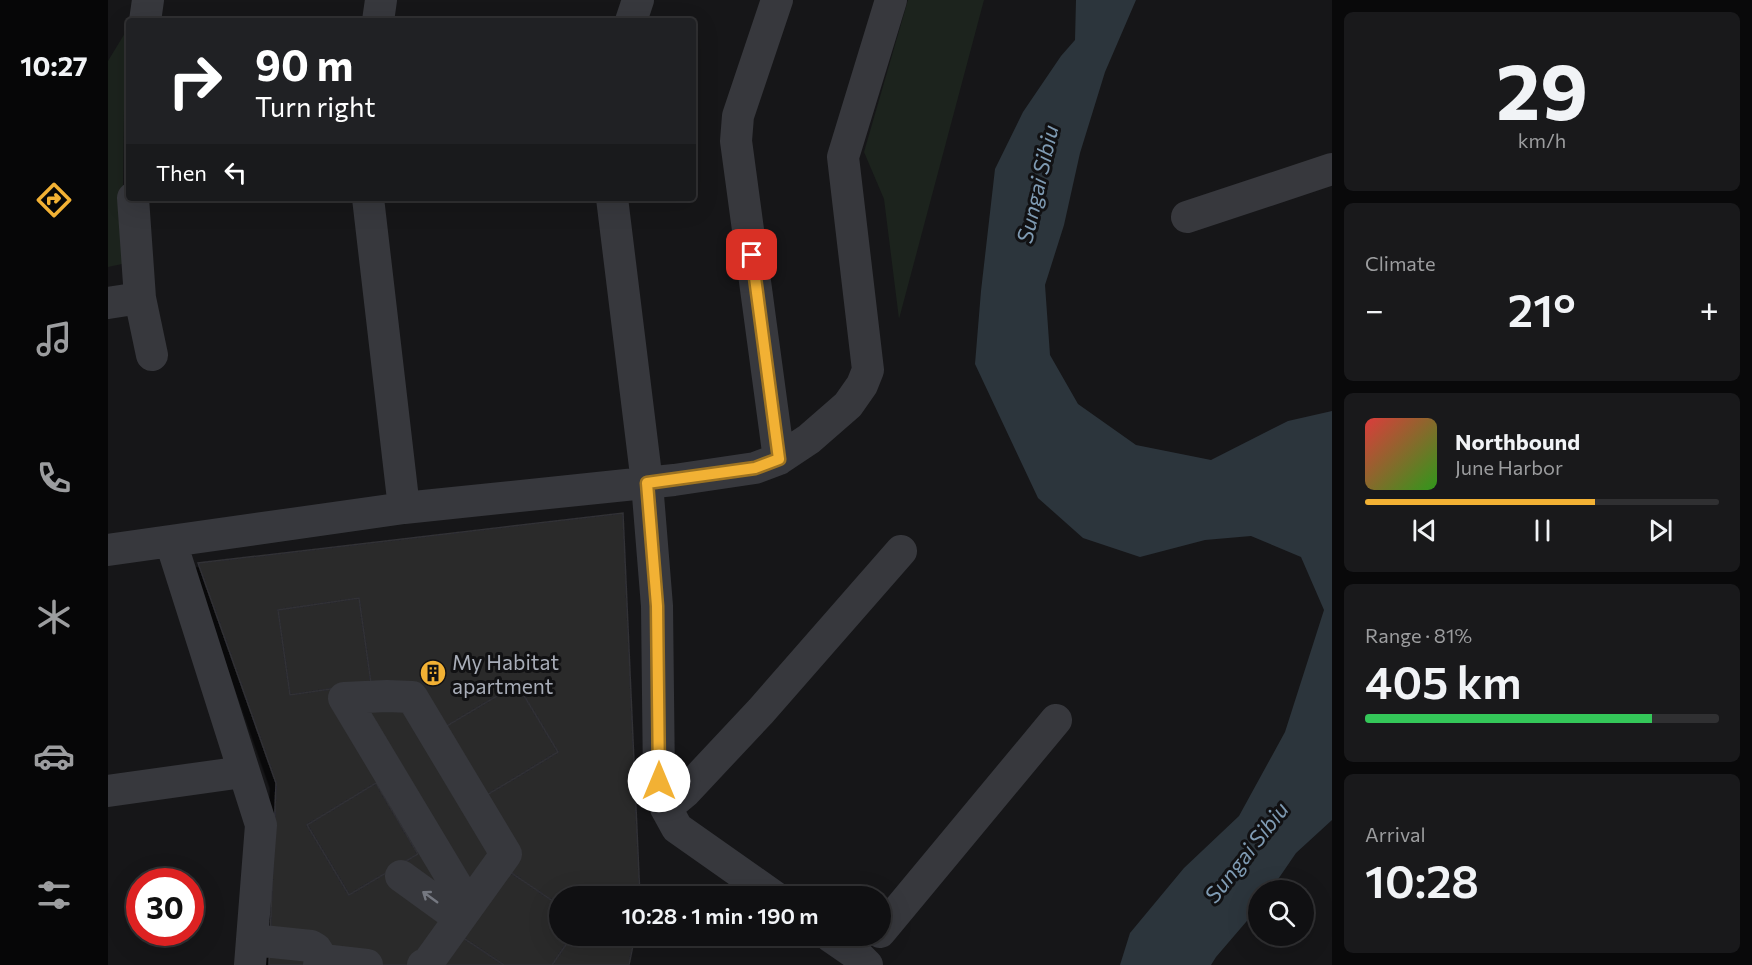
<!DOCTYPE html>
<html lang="en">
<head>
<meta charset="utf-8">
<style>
  :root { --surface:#101012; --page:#19191b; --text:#f1f3f6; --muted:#9c9d9f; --line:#303032; --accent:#f2b134 }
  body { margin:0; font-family:Commissioner,sans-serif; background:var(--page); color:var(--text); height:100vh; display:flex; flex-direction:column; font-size:22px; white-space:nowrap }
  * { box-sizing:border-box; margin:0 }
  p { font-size:20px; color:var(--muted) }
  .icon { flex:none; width:33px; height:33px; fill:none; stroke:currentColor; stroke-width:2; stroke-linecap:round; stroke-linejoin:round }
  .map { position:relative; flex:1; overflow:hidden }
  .drawer { display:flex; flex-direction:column; gap:12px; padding:12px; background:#09090a; width:420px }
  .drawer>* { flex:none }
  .banner { position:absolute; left:18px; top:18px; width:570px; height:183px; border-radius:6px; box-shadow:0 6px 24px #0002,0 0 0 2px var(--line); background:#202124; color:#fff; overflow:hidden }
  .controls { position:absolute; left:1140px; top:880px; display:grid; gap:12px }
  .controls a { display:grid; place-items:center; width:66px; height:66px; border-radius:50%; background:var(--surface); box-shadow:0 6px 24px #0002,0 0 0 2px var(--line); font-size:30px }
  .speed { position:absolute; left:18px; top:868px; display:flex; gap:12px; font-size:30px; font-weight:700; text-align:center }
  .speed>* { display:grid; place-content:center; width:78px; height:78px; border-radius:50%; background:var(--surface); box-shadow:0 6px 24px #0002,0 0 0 2px var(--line); line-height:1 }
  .speed .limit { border:9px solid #d22; background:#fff; color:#111 }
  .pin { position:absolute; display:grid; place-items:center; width:51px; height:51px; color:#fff; margin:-26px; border-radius:12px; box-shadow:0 3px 9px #0006 }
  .me { position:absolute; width:66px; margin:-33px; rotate:0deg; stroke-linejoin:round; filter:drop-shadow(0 0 4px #0008) }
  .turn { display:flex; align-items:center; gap:21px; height:126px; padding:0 30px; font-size:27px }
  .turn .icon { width:78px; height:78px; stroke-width:2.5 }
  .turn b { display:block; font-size:42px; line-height:51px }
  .then { display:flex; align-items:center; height:57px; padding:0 30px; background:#0003; gap:12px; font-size:22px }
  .big { font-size:45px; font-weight:600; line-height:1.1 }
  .drawer .widget { flex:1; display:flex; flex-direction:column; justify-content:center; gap:9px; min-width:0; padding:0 21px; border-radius:9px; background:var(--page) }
  .drawer .dial { align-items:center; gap:0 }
  .dial b { font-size:78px; line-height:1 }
  .song { display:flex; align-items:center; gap:18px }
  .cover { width:72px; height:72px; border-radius:9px; background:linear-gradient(135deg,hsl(0 70% 55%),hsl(110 70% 35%)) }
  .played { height:6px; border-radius:3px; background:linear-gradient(90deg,var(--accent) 65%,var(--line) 65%) }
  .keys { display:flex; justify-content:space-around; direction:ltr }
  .heat { display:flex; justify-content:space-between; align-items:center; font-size:33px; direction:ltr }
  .charge { height:9px; border-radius:4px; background:linear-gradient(90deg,#34c759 81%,var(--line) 0) }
  .trip { position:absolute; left:441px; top:886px; width:342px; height:60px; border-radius:30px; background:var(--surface); box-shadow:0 6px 24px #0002,0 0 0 2px var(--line); font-weight:600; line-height:60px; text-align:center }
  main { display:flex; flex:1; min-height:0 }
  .menu { display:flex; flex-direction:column; width:108px; justify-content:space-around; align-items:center; background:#060607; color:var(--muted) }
  .menu .icon { width:42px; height:42px }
  .menu .on { color:var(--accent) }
  .menu b { font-size:27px; color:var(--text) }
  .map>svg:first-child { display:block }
</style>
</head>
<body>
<main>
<nav class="menu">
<b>10:27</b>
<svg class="icon on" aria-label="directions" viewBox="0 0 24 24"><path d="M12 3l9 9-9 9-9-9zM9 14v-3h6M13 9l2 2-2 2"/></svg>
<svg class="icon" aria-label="music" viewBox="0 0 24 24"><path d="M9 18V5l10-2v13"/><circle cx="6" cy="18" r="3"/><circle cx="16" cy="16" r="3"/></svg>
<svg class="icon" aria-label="phone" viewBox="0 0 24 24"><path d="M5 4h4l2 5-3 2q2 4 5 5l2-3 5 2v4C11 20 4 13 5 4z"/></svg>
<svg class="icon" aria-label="climate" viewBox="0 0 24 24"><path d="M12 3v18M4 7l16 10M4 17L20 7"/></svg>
<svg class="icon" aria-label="car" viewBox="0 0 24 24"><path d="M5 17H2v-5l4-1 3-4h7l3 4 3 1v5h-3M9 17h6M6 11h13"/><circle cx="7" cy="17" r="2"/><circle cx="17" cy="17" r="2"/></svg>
<svg class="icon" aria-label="filters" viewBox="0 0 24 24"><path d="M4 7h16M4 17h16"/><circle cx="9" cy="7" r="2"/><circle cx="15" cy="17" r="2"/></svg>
</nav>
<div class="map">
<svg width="1224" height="965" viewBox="0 0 1224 965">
  <defs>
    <filter id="shadow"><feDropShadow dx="-5.5" dy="5.5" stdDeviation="0" flood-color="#0009"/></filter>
  </defs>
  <rect width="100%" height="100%" fill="#161618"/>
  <path fill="#1c231d" d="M800,0h76l-85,319 -15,-120 -20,-47z
    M17,33l-3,231 -14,3v-206z"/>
  <path fill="#2c353c" d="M968,0h60l-31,72 -25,81 -16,72 -19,60 5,70 28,49 58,41 75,15 77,-39 44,-10v409l-36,33 -26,38h-12v17l-42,49 -5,8h-91l10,-32 54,-65 55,-52 46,-84 39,-122 -23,-53 -50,-21 -46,4 -65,17 -57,-19 -45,-40 -63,-134 6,-73 14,-122 28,-57 38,-56 14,-16z"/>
  <path fill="#29292c" stroke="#303034" stroke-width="1.5" filter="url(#shadow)" d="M515,513l17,384h-80v39h75l-6,29h-360l7,-182 -78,-220z
    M251,598l12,85 -81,12 -12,-85z
    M409,684l41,68 -71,43 -42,-68z
    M268,783l42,71 -69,41 -42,-70z
    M399,870l53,36v30h12l-20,29h-48l-42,-28z"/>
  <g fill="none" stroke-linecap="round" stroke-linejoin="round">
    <path stroke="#37383d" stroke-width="32" d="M669,0l-39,116 -2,25 43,318
      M37,21l3,-21
      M270,21l3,-21
      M523,21l7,-21
      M25,198l7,100 12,57
      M260,198l36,310
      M504,198l35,285 10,123 2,175 7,27 11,20 98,69
      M1079,217l145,-48
      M0,303l32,-5
      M63,542l90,283 -11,140
      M0,550l296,-42 270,-28 81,-12 24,-9 30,-20 39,-34 14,-20 6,-15 -25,-213 48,-157
      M0,791l135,-19
      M558,808l19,-16 76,-81 140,-160
      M293,876l58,42
      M772,932l176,-212
      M722,936l26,18 11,11
      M145,940l58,6 5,3 7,11 -4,5
      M215,960l44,5
      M315,965l4,-1 79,-110 -94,-157 -25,-1 -43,2 124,207"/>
  </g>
  <defs><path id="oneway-shaft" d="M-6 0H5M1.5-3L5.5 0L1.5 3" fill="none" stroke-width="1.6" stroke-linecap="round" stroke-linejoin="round" transform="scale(1.5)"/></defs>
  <use stroke="#757881" href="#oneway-shaft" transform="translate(322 897) rotate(-144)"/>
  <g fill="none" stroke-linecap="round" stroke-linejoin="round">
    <defs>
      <path id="route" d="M551,781l-2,-175 -10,-123 108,-15 24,-9 -27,-204"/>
    </defs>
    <use href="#route" stroke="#9d7322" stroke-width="15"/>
    <use href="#route" stroke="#f2b134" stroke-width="10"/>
  </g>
  <defs>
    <symbol id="building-disc" viewBox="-11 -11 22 22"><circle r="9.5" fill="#f2b134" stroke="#111113"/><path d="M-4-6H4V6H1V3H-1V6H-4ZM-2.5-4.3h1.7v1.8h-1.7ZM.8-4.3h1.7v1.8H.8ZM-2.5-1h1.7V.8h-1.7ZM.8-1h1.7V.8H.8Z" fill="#111"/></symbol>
  </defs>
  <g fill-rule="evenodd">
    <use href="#building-disc" x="310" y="658" width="30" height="30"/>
  </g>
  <g text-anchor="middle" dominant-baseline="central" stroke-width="6" stroke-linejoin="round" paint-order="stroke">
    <g font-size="21" fill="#a8adb8" stroke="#111113" text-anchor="start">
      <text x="344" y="661">My Habitat<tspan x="344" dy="24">apartment</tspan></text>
    </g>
    <g font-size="22" font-style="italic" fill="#7f9bb3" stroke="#111113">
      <text transform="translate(929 184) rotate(-77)">Sungai Sibiu</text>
      <text transform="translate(1138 852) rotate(-52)">Sungai Sibiu</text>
    </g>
  </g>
</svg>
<div class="controls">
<a><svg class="icon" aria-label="search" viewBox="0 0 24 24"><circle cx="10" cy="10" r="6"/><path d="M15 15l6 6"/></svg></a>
</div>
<div class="speed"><div class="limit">30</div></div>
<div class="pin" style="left:644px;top:255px;background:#d93025"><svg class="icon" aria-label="arrive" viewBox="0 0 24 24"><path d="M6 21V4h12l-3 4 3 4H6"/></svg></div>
<svg class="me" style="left:551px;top:781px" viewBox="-20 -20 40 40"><circle r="19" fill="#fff"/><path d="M0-13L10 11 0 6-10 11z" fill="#f2b134"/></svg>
<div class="trip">10:28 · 1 min · 190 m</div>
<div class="banner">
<div class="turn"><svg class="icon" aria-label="right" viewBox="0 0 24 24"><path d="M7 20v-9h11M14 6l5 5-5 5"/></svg><div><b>90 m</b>Turn right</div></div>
<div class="then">Then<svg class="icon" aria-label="left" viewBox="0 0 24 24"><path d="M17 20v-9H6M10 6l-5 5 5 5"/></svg></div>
</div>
</div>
<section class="drawer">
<div class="widget dial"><b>29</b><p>km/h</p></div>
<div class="widget"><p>Climate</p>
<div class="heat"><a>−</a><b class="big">21°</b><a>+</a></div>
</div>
<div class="widget">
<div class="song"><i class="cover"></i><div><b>Northbound</b><p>June Harbor</p></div></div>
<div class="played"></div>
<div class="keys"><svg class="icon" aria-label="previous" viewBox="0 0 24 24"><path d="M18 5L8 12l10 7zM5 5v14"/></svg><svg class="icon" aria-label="pause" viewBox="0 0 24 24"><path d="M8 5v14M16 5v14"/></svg><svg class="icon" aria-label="next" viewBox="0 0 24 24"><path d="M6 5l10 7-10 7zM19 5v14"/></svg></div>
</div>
<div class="widget"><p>Range · 81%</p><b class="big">405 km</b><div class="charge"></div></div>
<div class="widget"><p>Arrival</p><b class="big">10:28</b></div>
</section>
</main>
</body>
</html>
